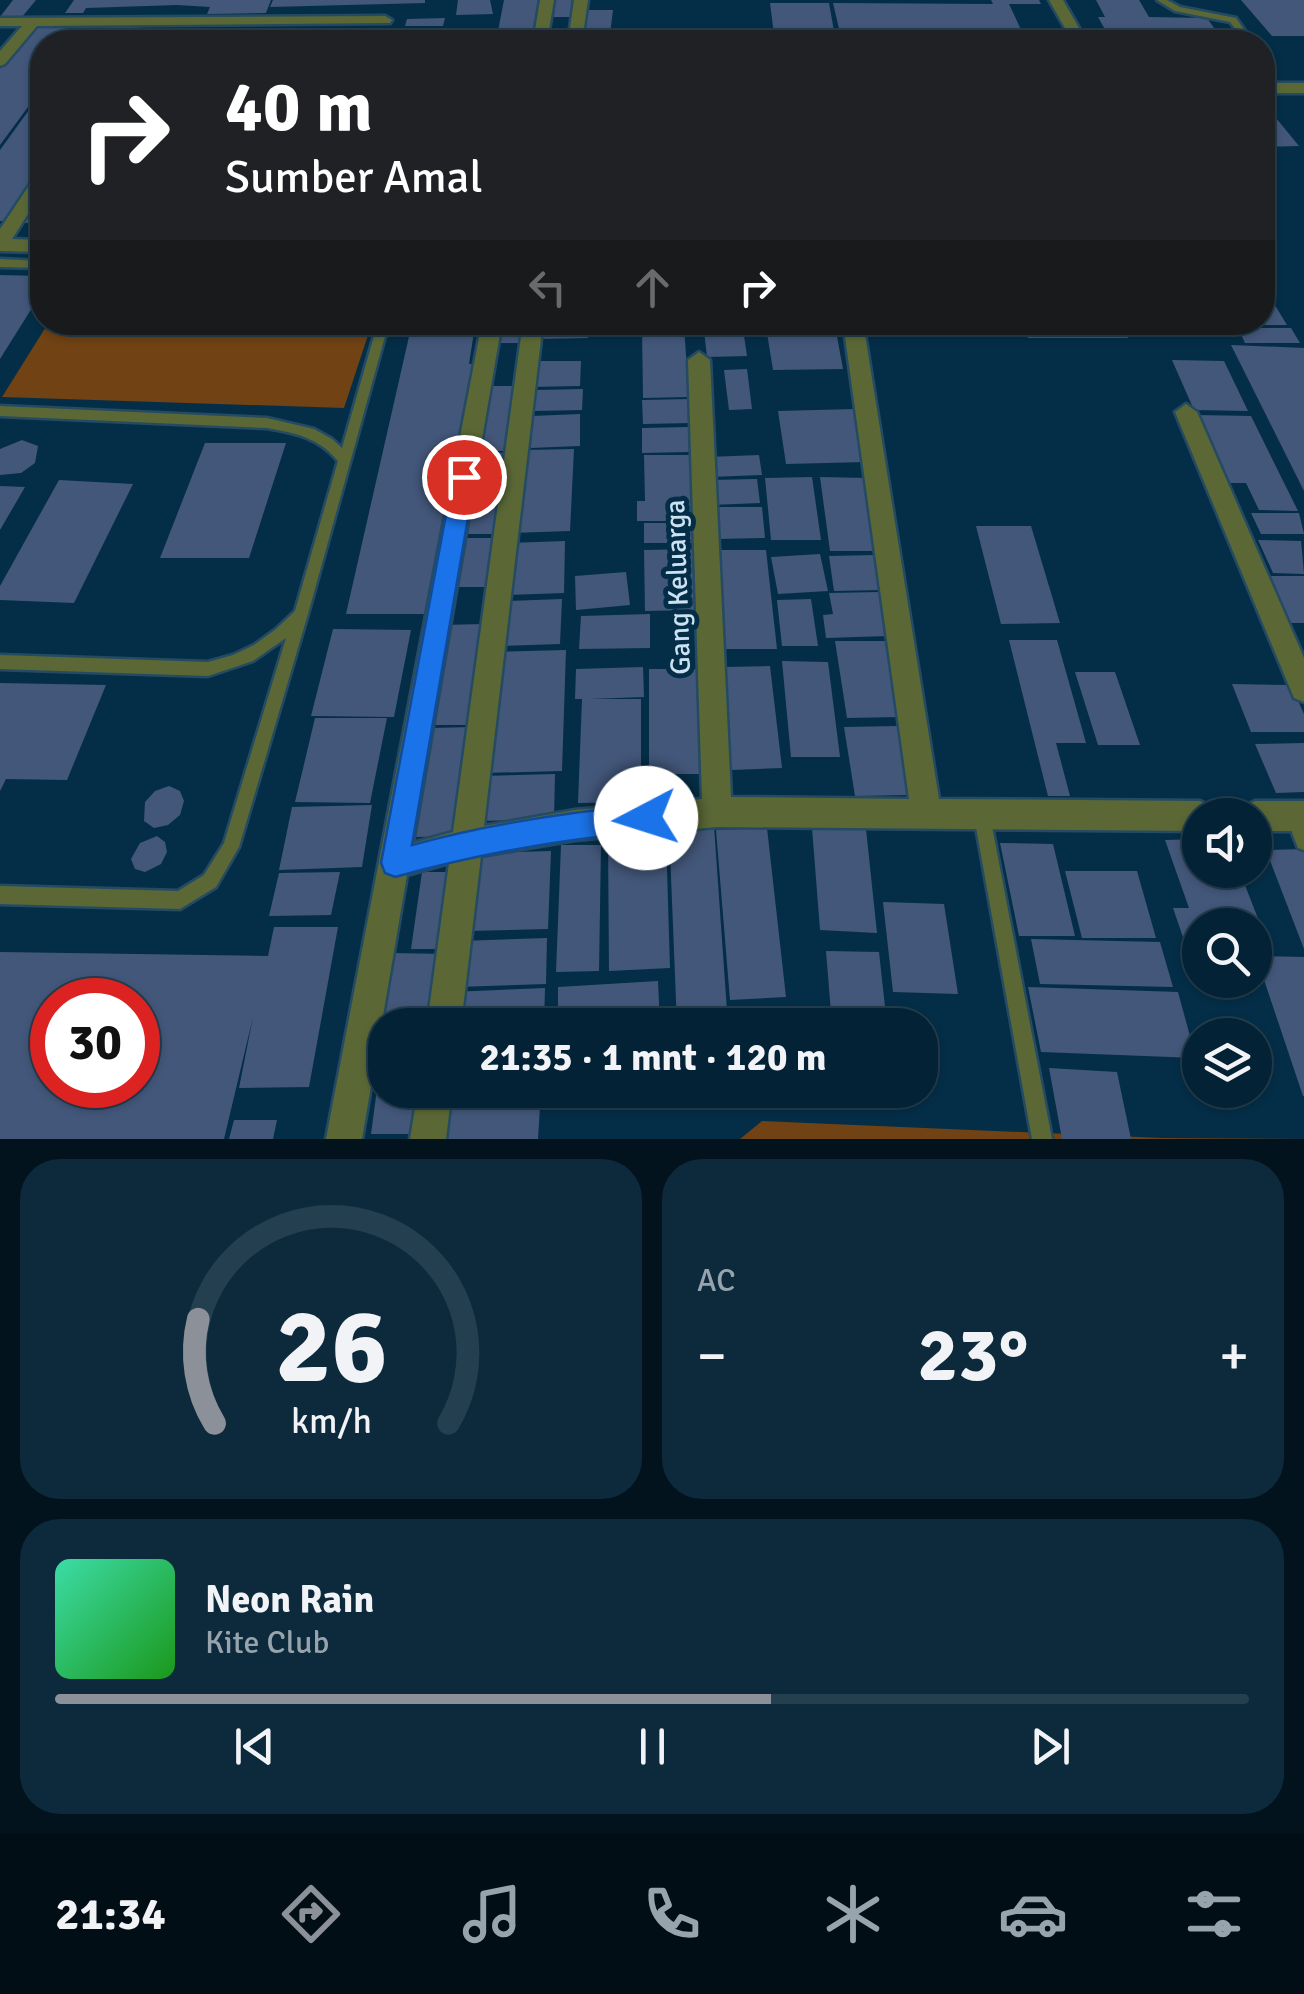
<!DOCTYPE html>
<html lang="id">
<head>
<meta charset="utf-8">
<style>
  :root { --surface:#032235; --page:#0d2a3d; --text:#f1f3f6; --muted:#97a4ad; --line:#243f50; --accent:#8c9099 }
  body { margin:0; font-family:Signika,sans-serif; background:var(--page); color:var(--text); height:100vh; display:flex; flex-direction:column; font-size:38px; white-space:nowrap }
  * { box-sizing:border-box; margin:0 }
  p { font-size:32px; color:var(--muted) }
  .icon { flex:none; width:55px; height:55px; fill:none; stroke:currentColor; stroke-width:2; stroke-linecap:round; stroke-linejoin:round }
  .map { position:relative; height:1139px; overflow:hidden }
  .details { display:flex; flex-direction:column; gap:20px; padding:20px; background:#02131d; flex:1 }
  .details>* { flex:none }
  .guide { position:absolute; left:30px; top:30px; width:1245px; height:305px; border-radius:40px; box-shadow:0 2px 8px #0004,0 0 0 2px var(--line); background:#202124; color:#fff; overflow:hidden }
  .fabs { position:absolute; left:1182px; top:798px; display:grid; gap:20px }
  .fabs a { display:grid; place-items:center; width:90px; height:90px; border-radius:50%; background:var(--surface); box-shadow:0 2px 8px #0004,0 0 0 2px var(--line); font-size:50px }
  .speed { position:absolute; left:30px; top:978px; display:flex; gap:20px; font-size:50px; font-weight:700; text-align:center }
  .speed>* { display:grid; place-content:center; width:130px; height:130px; border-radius:50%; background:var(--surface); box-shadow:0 2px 8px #0004,0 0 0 2px var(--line); line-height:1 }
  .speed .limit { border:15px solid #d22; background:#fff; color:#111 }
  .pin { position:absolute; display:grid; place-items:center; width:85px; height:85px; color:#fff; margin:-42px; border:5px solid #fff; border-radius:50%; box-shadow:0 2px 10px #0007 }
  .me { position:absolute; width:110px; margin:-55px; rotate:265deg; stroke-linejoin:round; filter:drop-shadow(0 0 8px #0008) }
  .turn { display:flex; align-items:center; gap:35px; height:210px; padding:0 30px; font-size:45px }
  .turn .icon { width:130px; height:130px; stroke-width:2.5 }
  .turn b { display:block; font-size:70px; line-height:85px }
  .lanes { display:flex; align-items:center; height:95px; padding:0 30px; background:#0003; justify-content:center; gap:50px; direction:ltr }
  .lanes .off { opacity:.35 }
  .big { font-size:75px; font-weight:700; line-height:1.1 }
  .details .card { flex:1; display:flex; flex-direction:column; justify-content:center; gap:15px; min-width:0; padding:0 35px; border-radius:40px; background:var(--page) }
  .details .dial { align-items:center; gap:0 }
  .dial svg { height:260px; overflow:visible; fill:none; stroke:var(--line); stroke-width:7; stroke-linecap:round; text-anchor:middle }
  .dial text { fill:var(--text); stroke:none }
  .song { display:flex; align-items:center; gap:30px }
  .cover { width:120px; height:120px; border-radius:15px; background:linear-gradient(135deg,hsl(160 70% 55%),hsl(120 70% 35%)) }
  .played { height:10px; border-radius:5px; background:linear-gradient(90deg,var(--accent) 60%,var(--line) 60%) }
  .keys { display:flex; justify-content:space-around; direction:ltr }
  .heat { display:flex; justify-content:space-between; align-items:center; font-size:55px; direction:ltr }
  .details .tiles { flex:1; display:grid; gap:20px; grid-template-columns:1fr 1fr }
  .card:last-child { grid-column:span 2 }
  .trip { position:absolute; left:368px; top:1008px; width:570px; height:100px; border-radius:40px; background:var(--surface); box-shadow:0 2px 8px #0004,0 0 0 2px var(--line); font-weight:700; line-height:100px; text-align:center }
  .dock { display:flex; height:160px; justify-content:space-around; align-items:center; background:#010e15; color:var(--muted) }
  .dock .icon { width:70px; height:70px }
  .dock .on { color:var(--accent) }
  .dock b { font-size:45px; color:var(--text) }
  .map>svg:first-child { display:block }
</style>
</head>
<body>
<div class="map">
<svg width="1304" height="1139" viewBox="0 0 1304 1139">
  <rect width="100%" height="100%" fill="#042e47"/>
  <path fill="#704214" d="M49,322h323v1l-28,85 -342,-11z
    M762,1121l400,17 142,1h-564z"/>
  <path fill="#43577a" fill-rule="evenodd" d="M13,0h23l-14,17h-22z
    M74,0h197l-5,13 -59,1 3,-7 -33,-2 -91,3 -3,5h-18z
    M273,0h152v3l-155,4z
    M458,0h32l3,14 -37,1z
    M504,0h34l-1,31h-39z
    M549,0h29l-6,17h-18l1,-10h-7z
    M991,0h48l2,4h-32l14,30 -183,-1 -7,-30 160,1z
    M1096,0h43l10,17 58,1 10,14h16l7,10h-128l-14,-25h7z
    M1241,0h63v36h-32z
    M770,3h59l7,39h-61z
    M584,10h29l-4,32h-30z
    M445,18l-2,8h-38l2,-7z
    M35,26l102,1 -6,12 7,-11 133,1 -7,13h-222v46l-42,57v-79z
    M302,32h45l60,1 -3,9h-107z
    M496,32l40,1 -1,9h-41z
    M42,92v80l-32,49h-10v-71z
    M1262,101l37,45 -37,1z
    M42,191v32h-20z
    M0,275l42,1v16l-42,67z
    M1262,284l25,41h-25z
    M503,322h26l-2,21h-26z
    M539,322h49v16l-50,1z
    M703,322h39l5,34 -40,1z
    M763,322h58l2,9h13l7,38 -70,1 -6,-37 41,-3 -44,1z
    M1023,322h98l7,16h-100z
    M684,327l5,70 -46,1 -1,-70z
    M1238,328h53l9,15h-55z
    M410,332h64l-5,32h8l-40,250h-91z
    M1231,345l73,3v143z
    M1172,360l52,1 24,50 -54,-1z
    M532,361h49l-1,25 -50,1z
    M747,369l5,40 -23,1 -5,-40z
    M484,386h31l-7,65h-33z
    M583,389l-1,21 -49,1 2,-21z
    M690,399l2,24 -49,1 -1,-24z
    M855,409l11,53 -80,2 -8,-53z
    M580,414v32l-49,2 1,-32z
    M1197,415l54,1 47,95 -39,-1 -13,-27h-19z
    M688,427l1,25 -47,1v-25z
    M22,440l16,6 -3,17 -14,10 -21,2v-26z
    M205,443h81l-37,115h-89z
    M574,449l-4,82 -59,2 14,-83z
    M475,452l33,1 -11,81h-35z
    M644,455h51l5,66h-63v-20h8z
    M759,455l3,20 -52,2 -2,-20z
    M812,477l9,63h-50l-6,-62z
    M820,477l46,1 13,73h-49z
    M757,479l3,24 -49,2 -2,-25z
    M59,480l74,4 -59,119 -74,-3v-14z
    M0,486l25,1 -25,43z
    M714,507h48l3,31 -49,1z
    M1251,513h48l5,21h-43z
    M644,523h51v20h-51z
    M976,526h55l29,97 -59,1z
    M462,538h38l-7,49h-39z
    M1258,540l43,1 3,33 -31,-1z
    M565,541l-1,52 -59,2 3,-52z
    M692,549l3,61 -50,1 -1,-61z
    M712,550h54l11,99h-59z
    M820,554l8,37 -50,3 -7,-37z
    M877,555l6,35 -49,1 -5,-35z
    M626,572l4,33 -54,5 -1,-34z
    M1266,576h38v47h-16z
    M879,592l9,44 -62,2 -3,-23 10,-1 -4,-21z
    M562,599l-2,45 -57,2 2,-45z
    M811,599l7,47h-36l-5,-46z
    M650,614v34l-71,1 2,-33z
    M483,624l-11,101h-44l14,-100z
    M333,629l78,1 -17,87 -83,-1z
    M1009,640h48l29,103h-30l14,53h-22z
    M835,641h50l14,76 -52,1z
    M566,650l-4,121 -78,2 10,-121z
    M782,661l46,1 12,95h-49z
    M770,666l12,102 -51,2 -8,-103z
    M643,667l1,30 -54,2h51v103l-63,1 4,-104h-7l1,-30z
    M649,669h57l4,105h-61z
    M1075,672h40l25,73h-42z
    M0,683l106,2 -39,95 -61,-1 -6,12z
    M1232,684l59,1 13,29v18h-53z
    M315,718h72l-17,85 -75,-1z
    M898,726l13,69 -56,1 -11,-69z
    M473,727l-12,109 -46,1 16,-109z
    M1304,743v49l-28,1 -21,-49z
    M555,774l-1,45 -77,2 4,-45z
    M169,786l11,5 4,10 -4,14 -12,10 -14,3 -10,-7 1,-19 10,-11z
    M372,805l-10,62 -83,3 13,-63z
    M714,826l14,199h-51l-8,-198z
    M767,828l19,169 -56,3 -14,-170z
    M812,828l54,1 11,104 -57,-3z
    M157,836l8,6 2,10 -6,12 -16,8 -10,-3 -4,-10 9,-16z
    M666,837l4,131 -61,3 -1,-132z
    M1200,839v31h39l31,79 -15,1v-25h-55v26l-12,1 -15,-44h16l-24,-68z
    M1000,843l53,1 22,92h-56z
    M561,845h40l-2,126 -43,1z
    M1303,849l1,2v98l-38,-99z
    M551,851l-3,78 -81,2 8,-78z
    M1065,871h72l19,67h-74z
    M340,872l-9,43 -62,1 10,-43z
    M422,872h37l-9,77h-39z
    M883,902l61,2 14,90 -65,-2z
    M274,927h64l-29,160 -70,1 14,-71 -29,122h-224v-187l268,4zM52,1000h86v85h-86z
    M547,938l-1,46 -90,3 5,-46z
    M1031,939l129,3 13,45 -133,-3z
    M826,951l53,1 8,73h-55z
    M391,953l57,1 -10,71h-53v15h-9z
    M1256,956l48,1v139h-1z
    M658,981l2,44h-102v-38z
    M1028,987l150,5 18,66 -155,-6z
    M545,988l-1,37h-96l3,-33z
    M383,1041l2,46 -9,1z
    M1049,1068l68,4 14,67h-69z
    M377,1089l54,1 -6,44h-54z
    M442,1090h99l-3,49h-102z
    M234,1120h43l-4,19h-44z"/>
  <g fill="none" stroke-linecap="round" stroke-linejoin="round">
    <path stroke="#224960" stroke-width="16" stroke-dasharray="16 8" stroke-linecap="butt" d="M133,42l10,-14"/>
    <defs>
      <path id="service" d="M1157,0h10l13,7 56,11 17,24h-8l-15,-20 -55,-11z
        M1077,34l4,2 -1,2 -239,1 -4,-2 4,-2z
        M1262,64l17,24 -1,2 -7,-2 -9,-14z
        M0,259l42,2v7l-42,-1z
        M378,322h11l-81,292 -69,233 -23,40 -36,22 -180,-5v-18l178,5 26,-16 20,-32 62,-205 -33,23 -45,15 -208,-7v-14l208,7 25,-7 21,-10 22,-16 19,-18 43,-150c-19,-23 -42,-28 -71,-33l-267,-12v-10l267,12 47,11 18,10 10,9z
        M982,808l6,2 2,6 62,323h-20l-58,-323 2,-6z
        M1294,809l6,2 4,11v28l-6,-2 -12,-31 2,-6z"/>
      <path id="minor" d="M540,0h14l-7,42h-14z
        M574,0h14l-6,42h-14z
        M1049,0h14l24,42h-14z
        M385,16l7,4 -2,3 -353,3 -32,38 -5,2v-15l22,-25h-22v-8z
        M1262,83h42v10h-42z
        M42,174v18l-30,47 30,1v12l-42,-1v-22l36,-54z
        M482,322h20l-89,521 40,-11 70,-510h20l-59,504 91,-16 127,-11 -14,-439 11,-8 11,8 21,437 178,2 -66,-477h20l76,477 261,2 10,5 4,9h-14v16l-483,-4 -142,13 -94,16 -20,169h-34l22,-162 -42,12 -45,264h-36z
        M1186,404l11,8 107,246v44l-10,-4 -119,-286z
        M1255,801h49v30h-49v-16h-14l4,-9z
        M418,1090h34l-6,49h-36z"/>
    </defs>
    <use href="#service" stroke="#244b62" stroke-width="5"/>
    <use href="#minor" stroke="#244b62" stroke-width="5"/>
    <use href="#service" fill="#5b6836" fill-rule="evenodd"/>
    <use href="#minor" fill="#5b6836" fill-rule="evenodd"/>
  </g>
  <path fill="#1a73e8" stroke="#114b97" stroke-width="2.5" d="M464,468l11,9 -63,368c77,-21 155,-33 234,-40l10,4 4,9 -4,10 -10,4c-85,7 -168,22 -251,45l-10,-4 -4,-10 72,-386z"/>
  <g text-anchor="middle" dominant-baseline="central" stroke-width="10" stroke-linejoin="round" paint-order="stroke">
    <g font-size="28" fill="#cce1f1" stroke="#042e47">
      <text transform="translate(678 587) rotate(-92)">Gang Keluarga</text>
    </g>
  </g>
</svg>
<div class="fabs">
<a><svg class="icon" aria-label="sound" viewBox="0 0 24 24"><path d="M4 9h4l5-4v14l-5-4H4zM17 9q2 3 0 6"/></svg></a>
<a><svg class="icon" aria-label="search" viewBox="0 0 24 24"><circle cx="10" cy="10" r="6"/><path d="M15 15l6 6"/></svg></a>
<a><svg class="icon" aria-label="layers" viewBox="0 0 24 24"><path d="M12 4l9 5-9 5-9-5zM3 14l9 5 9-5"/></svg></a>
</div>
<div class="speed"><div class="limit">30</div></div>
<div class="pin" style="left:464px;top:477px;background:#d93025"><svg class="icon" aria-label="arrive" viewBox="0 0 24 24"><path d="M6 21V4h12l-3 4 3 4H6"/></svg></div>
<svg class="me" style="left:646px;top:818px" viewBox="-20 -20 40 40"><circle r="19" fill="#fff"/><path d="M0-13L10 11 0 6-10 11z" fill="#1a73e8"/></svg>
<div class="trip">21:35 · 1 mnt · 120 m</div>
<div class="guide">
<div class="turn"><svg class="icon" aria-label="right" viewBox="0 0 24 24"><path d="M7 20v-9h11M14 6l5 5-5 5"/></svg><div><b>40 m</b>Sumber Amal</div></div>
<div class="lanes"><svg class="icon off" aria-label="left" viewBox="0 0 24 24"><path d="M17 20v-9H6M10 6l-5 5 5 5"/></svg><svg class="icon off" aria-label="ahead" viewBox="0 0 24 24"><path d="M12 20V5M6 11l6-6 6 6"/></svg><svg class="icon" aria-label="right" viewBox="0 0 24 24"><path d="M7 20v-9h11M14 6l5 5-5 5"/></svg></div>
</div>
</div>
<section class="details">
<div class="tiles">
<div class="card dial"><svg viewBox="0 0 100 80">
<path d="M14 69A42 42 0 1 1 86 69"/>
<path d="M14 69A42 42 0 0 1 9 37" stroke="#8c9099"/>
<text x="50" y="56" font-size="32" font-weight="700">26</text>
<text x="50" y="72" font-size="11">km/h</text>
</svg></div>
<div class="card"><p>AC</p>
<div class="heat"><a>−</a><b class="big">23°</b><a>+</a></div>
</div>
<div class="card">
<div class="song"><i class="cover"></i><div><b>Neon Rain</b><p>Kite Club</p></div></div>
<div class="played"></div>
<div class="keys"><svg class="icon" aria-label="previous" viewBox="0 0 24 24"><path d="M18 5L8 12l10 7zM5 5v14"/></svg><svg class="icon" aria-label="pause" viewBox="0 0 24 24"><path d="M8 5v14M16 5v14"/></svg><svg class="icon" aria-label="next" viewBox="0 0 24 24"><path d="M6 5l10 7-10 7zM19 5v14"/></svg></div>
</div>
</div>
</section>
<nav class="dock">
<b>21:34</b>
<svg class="icon on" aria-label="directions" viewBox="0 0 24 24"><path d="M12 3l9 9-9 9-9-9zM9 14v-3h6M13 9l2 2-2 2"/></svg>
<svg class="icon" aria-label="music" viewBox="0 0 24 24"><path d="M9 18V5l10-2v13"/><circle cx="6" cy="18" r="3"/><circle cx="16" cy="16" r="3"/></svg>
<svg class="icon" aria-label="phone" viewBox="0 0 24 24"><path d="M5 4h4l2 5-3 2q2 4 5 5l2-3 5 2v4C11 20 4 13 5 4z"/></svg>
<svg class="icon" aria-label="climate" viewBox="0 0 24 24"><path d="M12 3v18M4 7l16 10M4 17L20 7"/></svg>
<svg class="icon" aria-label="car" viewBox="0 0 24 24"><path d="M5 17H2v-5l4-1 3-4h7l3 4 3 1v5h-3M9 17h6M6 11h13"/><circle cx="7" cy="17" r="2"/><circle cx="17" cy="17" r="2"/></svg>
<svg class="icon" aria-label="filters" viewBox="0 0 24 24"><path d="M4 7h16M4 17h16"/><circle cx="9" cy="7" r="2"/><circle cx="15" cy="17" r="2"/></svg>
</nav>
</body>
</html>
